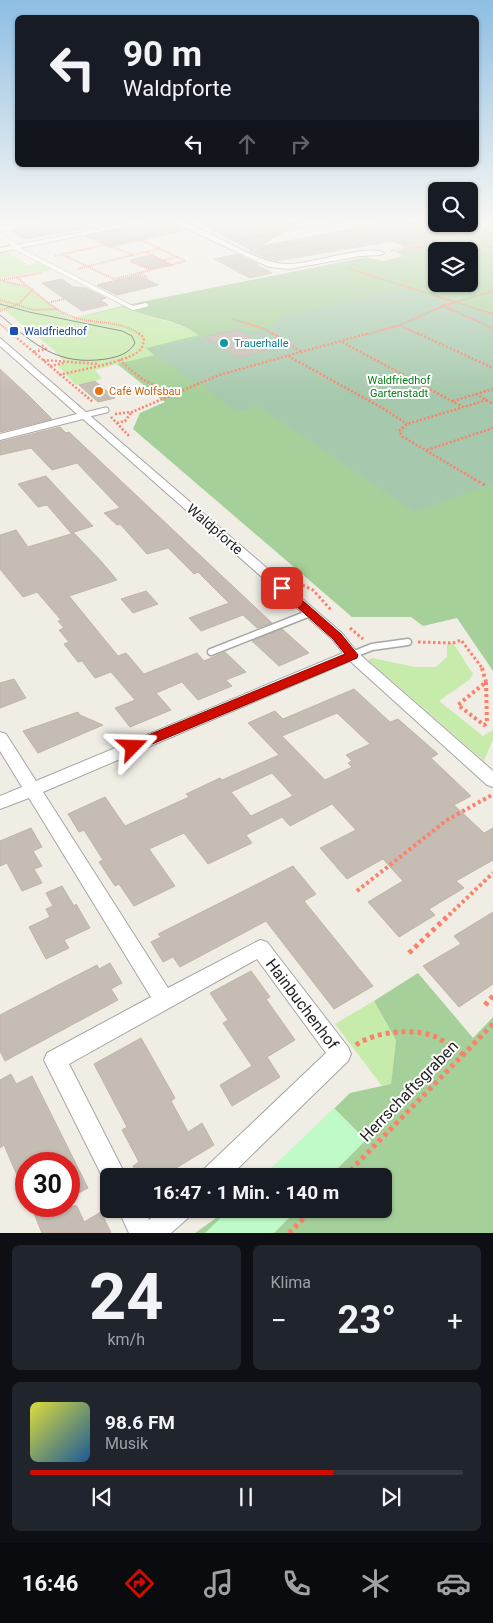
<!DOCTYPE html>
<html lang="de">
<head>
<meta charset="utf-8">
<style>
  :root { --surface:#171b24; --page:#20242c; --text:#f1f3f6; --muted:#9ea1a6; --line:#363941; --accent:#ce0c00 }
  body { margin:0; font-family:Roboto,sans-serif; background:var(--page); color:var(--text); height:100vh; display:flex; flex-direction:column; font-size:19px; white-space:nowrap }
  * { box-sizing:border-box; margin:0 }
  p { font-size:16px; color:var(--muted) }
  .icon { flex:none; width:28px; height:28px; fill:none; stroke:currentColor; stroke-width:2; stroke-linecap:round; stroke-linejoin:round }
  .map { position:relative; height:1233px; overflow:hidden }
  .drawer { display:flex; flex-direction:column; gap:12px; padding:12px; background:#0d0f14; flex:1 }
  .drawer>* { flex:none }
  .top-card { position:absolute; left:15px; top:15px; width:464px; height:152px; border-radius:8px; box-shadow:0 1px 4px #0004; background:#171b24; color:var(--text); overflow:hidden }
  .fabs { position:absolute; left:428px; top:182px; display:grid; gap:10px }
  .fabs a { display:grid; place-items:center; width:50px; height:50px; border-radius:8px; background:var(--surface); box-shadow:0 1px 4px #0004; font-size:25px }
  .speed { position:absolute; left:15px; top:1152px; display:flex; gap:10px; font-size:25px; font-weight:700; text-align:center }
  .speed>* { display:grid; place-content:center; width:65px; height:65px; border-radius:50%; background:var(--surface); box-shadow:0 1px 4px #0004; line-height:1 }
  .speed .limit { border:8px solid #d22; background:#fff; color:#111 }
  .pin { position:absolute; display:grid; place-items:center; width:42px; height:42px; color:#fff; margin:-21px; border-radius:10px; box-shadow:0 2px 8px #0006 }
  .me { position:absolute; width:55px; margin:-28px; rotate:68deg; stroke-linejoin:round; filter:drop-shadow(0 0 4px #0008) }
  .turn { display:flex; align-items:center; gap:18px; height:105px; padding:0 25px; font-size:22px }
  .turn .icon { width:65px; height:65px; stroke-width:2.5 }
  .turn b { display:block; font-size:35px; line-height:42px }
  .lanes { display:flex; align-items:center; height:48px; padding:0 25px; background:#0003; justify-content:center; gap:25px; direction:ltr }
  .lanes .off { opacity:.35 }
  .big { font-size:38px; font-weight:700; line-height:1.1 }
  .drawer .tile { flex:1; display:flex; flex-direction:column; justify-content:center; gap:8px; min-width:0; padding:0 18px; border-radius:8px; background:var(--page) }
  .drawer .dial { align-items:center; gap:0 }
  .dial b { font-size:65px; line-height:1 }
  .song { display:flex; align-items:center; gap:15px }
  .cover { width:60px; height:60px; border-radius:8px; background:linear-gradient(135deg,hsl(60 70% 55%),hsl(210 70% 35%)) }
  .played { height:5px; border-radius:2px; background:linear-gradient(90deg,var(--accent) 70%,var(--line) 70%) }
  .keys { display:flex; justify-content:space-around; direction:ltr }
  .heat { display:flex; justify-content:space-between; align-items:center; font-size:28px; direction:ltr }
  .drawer .tiles { flex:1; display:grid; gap:12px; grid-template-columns:1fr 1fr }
  .tile:last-child { grid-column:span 2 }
  .trip { position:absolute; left:100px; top:1168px; width:292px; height:50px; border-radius:8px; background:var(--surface); box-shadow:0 1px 4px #0004; font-weight:700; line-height:50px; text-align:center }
  .tab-bar { display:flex; height:80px; justify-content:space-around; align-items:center; background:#090b0e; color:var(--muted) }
  .tab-bar .icon { width:35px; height:35px }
  .tab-bar .on { color:var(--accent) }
  .tab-bar b { font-size:22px; color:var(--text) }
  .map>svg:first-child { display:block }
</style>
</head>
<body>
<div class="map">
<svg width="493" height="1233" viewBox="0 0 493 1233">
  <rect width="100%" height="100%" fill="#f0ede5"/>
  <path fill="#c6ebaa" d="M7,252l21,13 11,-2 13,7 -52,8v-25z
    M0,281l27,6 43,32 54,-12c24,13 53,12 75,28l-52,13 7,7 -59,15 7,9 -26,6 -19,-20 8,-2 -12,-14 -50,-40 -3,1z
    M453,643l20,31 -4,6 -30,21 44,35 10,-6v9l-9,22 -116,-101 4,-2 43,9h21l11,-10v-13z
    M374,1001l22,39 -5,44 -9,2 -47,-62z"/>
  <path fill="#a6d099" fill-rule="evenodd" d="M493,229v442l-36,-53 -34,8 -12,-9h-59l-219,-188 7,-16 25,-11 -48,-38 37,-9 -8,-7 52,-13c-21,-17 -51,-16 -74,-28l-54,12 61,-15 235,-47 17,4 20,-5 -7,-4 6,-3zM436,251h33v33h-33z
    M418,973l55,65 20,-21v216h-298l34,-24h155v-33h-118l84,-83 41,-9 5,-44 -22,-39z"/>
  <path fill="#a6c9ad" d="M405,288l88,28v168l-79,28 -156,-106 -21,6 -31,-23 -1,-4 -7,-4 -6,-1 -44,-31 91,-21 14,3 19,-4 6,-9z"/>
  <path fill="#c1fac9" d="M334,1108l32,32 -36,36h-67z
    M230,1209h68l-24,24h-69z"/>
  <path fill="#c5bcb4" stroke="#c2b4a7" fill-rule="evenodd" d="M45,222h80l-101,17 -12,-8 30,-5z
    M150,222h21l15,8 -76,17 -24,-11 62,-12z
    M197,222h104l-43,25 127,-25h51v2l42,-2v6l-28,6 4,2 -50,10 -12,-5 -116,20 -27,-10 3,-1z
    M237,254l21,10 -2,1 16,8 -22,5 -36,-19z
    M151,255l22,10 -21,5 -22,-10z
    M138,275l20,10 -41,10 -20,-10z
    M62,279l11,8 12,1 21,10 -6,2 8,5 -26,6 -40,-28z
    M237,330l30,18 -3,1 3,1 -26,7 -7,-1 -29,-19z
    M0,369l30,28 22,22 -52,13z
    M95,381l20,17 -17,4 -19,-17z
    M60,427l6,6 3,-1 203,191 -15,5 -14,-13 -42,16 -12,-13 40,-15 -31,-31 -4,2 -26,-26 -21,6 -27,-30 -3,1 -13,-12 16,-5 -43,-45 -25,7 -21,-22 -31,7v-13z
    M46,476l24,26 23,24 -22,7 -24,-28 -9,2 -20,-23z
    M16,530l12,17 46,-14 26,27 17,20 -48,16 49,60 8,-3 18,21 53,-21 7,8 21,-9 21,20 -20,8 6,6 -34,14 -16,-18 -26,11 15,17 -41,17 -15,-19 20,-8 -24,-28 -16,6 -13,-17 -4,1 -14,-18 5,-2 -10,-12 5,-2 -6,-7 3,-1 -24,-28 -14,5 -23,-28v-34z
    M146,591l12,13 -25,9 -12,-14z
    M282,629l27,24 -30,13 -27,-25z
    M14,679l12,19 -26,10v-25z
    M354,689l36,33 8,-3 40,35 -7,4 40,38 -17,9 30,28 9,-5v32l-37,21 8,7 -35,21 6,6 -36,22 -31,-35 35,-21 -20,-22 -36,20 -27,-31 36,-18 -24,-26 -42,22 -8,-9 -36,18 6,8 -44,21 -24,-31 -35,16 26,37 -41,20 -15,-22 -4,2 -16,-24 4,-2 -19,-30 -5,2 -11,-18 37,-17 20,29 64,-29 -3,-3 34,-16 2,2 57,-25 -31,-32 27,-12 8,8zM337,713l33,31 -24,11 6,6 -4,2 4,4 -27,13 -43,-44zM272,773l21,23 -42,20 -20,-24z
    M78,712l2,3 23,10 -65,28 -15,-22z
    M31,828l11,19 -9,4 9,15 -8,3 8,14 -20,8 -15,-28 -7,3v-25z
    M293,866l23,28 -12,7 69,85 -39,23 -68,-88 -86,46 -7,-10 -10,5 -12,-20 10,-5 -3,-3z
    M62,886l12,20 2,-2 14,24 -26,12 5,8 -23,11 -17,-32 21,-10 -4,-8 7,-3 -7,-13z
    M493,912v72l-34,23 -36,-41 38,-22 -7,-8z
    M110,963l12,20 -11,6 7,11 -113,61 -5,-10v-36l97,-50 2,4z
    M251,971l19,26 -4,2 29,41 -28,17 13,20 -48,29 -12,-21 32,-19 -29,-43 5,-3 -18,-27z
    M141,1038l34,60 -4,3 17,31 14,-9 12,22 -51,31h-25l-5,-10 6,-4 -17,-32 5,-3 -33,-63z
    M11,1074l5,10 16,-8 56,112 -19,10v-34h-43v32l-22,-51 -4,3v-68z
    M31,1206h46l7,16 17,-10 10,21h-69z"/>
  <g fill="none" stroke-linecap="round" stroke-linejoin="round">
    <defs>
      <path id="lane-far2" d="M0,229l41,-7
        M0,235l17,12
        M14,247l119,61 13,-3"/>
      <path id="lane-far1" d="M85,415l21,-5"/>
      <path id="lane" d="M211,652l99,-39
        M352,655l20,-8 36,-5"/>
      <path id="street" d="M135,222h13l-148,30v-4z
        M173,222c10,0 19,4 29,8 24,11 59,33 84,34 21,2 83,-21 98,-11l-4,2 -20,1 -71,13 -20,-2z
        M0,338l342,295 15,19 136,119v16l-6,-2 -137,-124 -307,131 125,196 92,-48 7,2 81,105 3,7 -3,7 -118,115h-29l4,-8 121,-115 -69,-94 -188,105 57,112h-17v10l-3,-2 -62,-124 3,-7 104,-56 -122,-199 -29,11v-13l22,-9 -22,-36v-19l6,2 30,47 307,-128 -11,-14 -249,-220 -83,21v-6l77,-20 -77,-68z
        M118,1209h25l6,11 12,-11h30l-3,9 -17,15h-42z"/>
    </defs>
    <use href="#lane-far2" stroke="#a6a6a6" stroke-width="5"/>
    <use href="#lane-far1" stroke="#a6a6a6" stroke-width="7"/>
    <use href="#lane" stroke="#a6a6a6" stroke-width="9"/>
    <use href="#street" stroke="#a6a6a6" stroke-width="2"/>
    <path stroke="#fc816a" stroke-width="2" stroke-dasharray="1 1" stroke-linecap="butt" d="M289,222l11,2
      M422,222l71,26
      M415,223l6,-1
      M347,230l28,12
      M137,238l49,23
      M241,240l46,-10 54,-8
      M96,241l37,14
      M416,246l8,3
      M263,249l45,-8
      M391,251l102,-24
      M61,254l53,25 25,-6 9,5
      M55,256l116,-26
      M164,260l13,-3
      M131,262l18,7 20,-5 -23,-12
      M167,266l18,-5
      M347,268l146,46
      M78,269l82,-21
      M139,273l12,-3
      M17,278c17,12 34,30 53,38 22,9 52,3 70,19
      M0,280l42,-7
      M3,281l23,5
      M493,291l-50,15 50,22
      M0,300l34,10 24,-1
      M51,302l13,-3
      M0,311l19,-7 14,-15
      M233,319l32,10 9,6
      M0,324l13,11
      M401,326l19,9
      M365,335l35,-10 43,-19"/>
    <path stroke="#fc816a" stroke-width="2.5" stroke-dasharray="2 2" stroke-linecap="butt" d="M11,333l82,69
      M272,333l30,19
      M417,333l76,35
      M342,342l121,65
      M34,352l12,-3 -4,-4
      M288,356l96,53 23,15
      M43,360l56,4
      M119,360l23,19 30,16
      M50,366l14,-3
      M59,375c20,-5 63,-12 79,-23 5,-4 5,-8 6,-14l-5,-5
      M476,394l17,10
      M453,401l40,-12
      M115,414l17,-2 87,-37 150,-42
      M111,417l18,19
      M117,423l8,-2 6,-8
      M427,450l66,-22
      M476,480l-73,-43 -4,-6 8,-7 80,-24"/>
    <path stroke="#fc816a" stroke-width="3" stroke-dasharray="2.5 2.5" stroke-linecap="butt" d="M474,479l12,7
      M298,583l15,7 18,20
      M350,628l13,11
      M418,642l35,1 8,-3 22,29"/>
    <path stroke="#fc816a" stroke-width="4" stroke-dasharray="3 3" stroke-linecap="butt" d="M482,668l4,14
      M486,682l1,41 -3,2 -26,-20z
      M357,891l90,-71 45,-25
      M449,915l44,-42"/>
    <path stroke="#fc816a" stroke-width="5" stroke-dasharray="4 4" stroke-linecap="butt" d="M409,953l41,-39
      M485,1005l8,-9
      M356,1045c20,-14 60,-18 82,-7 9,5 17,11 26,17
      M345,1176l148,-152
      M289,1233l24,-24"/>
    <use href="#lane-far2" stroke="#fff" stroke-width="4"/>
    <use href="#lane-far1" stroke="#fff" stroke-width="5"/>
    <use href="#lane" stroke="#fff" stroke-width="6"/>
    <use href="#street" fill="#fff" fill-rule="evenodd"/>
    <path stroke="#6d6d6d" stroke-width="1" d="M0,304l29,8 93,19 10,5 3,7c-6,11 -18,14 -29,16 -49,7 -71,-14 -106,-44"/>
  </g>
  <linearGradient id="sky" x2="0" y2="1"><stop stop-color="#8dbee4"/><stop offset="0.56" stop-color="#f8f7f3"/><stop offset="1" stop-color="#f8f7f3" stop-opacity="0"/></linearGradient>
  <rect width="493" height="395" fill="url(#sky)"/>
  <path fill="#ce0c00" stroke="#860800" d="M282,585l4,1 55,48 17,21 -1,3 -219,92h-9l-2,-3 2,-4 216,-89 -12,-15 -55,-49 -1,-2z"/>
  <rect fill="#1a4fb4" stroke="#fff" stroke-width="2" x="9" y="326" width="10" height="10" rx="2.5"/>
  <circle fill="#0f9aa8" stroke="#fff" stroke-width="2" cx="224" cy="343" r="5"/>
  <circle fill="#e8710a" stroke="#fff" stroke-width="2" cx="99" cy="391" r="5"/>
  <g text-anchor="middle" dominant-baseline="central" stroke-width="4" stroke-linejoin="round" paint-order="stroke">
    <g font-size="11" fill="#164399" stroke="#fff" text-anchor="start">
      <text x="24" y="331">Waldfriedhof</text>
    </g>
    <g font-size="11" fill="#0d838f" stroke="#fff" text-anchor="start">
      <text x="234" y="343">Trauerhalle</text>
    </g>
    <g font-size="11" fill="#0a801b" stroke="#fff">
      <text x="399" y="380">Waldfriedhof<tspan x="399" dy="13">Gartenstadt</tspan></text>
    </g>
    <g font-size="11" fill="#c56008" stroke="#fff" text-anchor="start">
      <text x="109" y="391">Café Wolfsbau</text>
    </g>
    <g font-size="14" fill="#1f1f1f" stroke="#fff">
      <text transform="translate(215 529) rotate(41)">Waldpforte</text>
    </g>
    <g font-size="16" fill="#1f1f1f" stroke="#fff">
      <text transform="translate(302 1004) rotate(53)">Hainbuchenhof</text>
      <text transform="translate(409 1091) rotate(-46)">Herrschaftsgraben</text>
    </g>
  </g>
</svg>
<div class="fabs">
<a><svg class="icon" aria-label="search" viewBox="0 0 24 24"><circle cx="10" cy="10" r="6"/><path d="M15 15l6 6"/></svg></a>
<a><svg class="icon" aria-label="layers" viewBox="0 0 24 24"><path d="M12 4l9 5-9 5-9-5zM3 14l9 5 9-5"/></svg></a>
</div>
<div class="speed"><div class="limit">30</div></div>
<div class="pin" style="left:282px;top:588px;background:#d93025"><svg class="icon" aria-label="arrive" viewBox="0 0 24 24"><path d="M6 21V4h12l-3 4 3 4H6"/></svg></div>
<svg class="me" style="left:133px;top:747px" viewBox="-20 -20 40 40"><path d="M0-17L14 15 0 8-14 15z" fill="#ce0c00" stroke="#fff" stroke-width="4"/></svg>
<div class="trip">16:47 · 1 Min. · 140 m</div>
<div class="top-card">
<div class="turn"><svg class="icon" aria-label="left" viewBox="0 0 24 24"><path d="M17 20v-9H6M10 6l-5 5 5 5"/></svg><div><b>90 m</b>Waldpforte</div></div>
<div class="lanes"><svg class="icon" aria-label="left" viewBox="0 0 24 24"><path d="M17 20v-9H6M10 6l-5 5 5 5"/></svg><svg class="icon off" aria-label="ahead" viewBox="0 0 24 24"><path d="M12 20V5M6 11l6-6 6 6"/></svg><svg class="icon off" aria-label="right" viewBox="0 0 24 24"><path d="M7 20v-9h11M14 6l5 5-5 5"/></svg></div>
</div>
</div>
<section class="drawer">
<div class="tiles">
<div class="tile dial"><b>24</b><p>km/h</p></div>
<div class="tile"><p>Klima</p>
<div class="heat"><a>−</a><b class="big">23°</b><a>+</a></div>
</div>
<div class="tile">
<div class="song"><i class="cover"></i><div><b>98.6 FM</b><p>Musik</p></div></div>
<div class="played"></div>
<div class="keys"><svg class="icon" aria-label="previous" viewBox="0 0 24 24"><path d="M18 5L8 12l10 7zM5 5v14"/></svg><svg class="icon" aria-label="pause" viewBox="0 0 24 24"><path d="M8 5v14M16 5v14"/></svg><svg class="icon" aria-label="next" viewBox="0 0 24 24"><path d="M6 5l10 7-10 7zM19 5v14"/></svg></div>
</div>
</div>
</section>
<nav class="tab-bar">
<b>16:46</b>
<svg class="icon on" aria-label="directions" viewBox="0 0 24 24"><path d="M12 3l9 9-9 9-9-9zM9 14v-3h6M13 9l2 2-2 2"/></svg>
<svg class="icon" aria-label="music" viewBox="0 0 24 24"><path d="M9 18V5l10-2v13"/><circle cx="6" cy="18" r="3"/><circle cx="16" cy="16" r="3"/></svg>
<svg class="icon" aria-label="phone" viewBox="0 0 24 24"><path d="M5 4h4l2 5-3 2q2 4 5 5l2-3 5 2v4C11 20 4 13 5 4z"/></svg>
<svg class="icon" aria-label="climate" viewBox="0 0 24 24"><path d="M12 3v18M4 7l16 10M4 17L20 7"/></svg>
<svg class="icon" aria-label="car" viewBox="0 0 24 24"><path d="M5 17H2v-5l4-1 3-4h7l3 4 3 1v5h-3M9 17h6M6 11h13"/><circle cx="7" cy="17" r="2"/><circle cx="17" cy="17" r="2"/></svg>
</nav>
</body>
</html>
